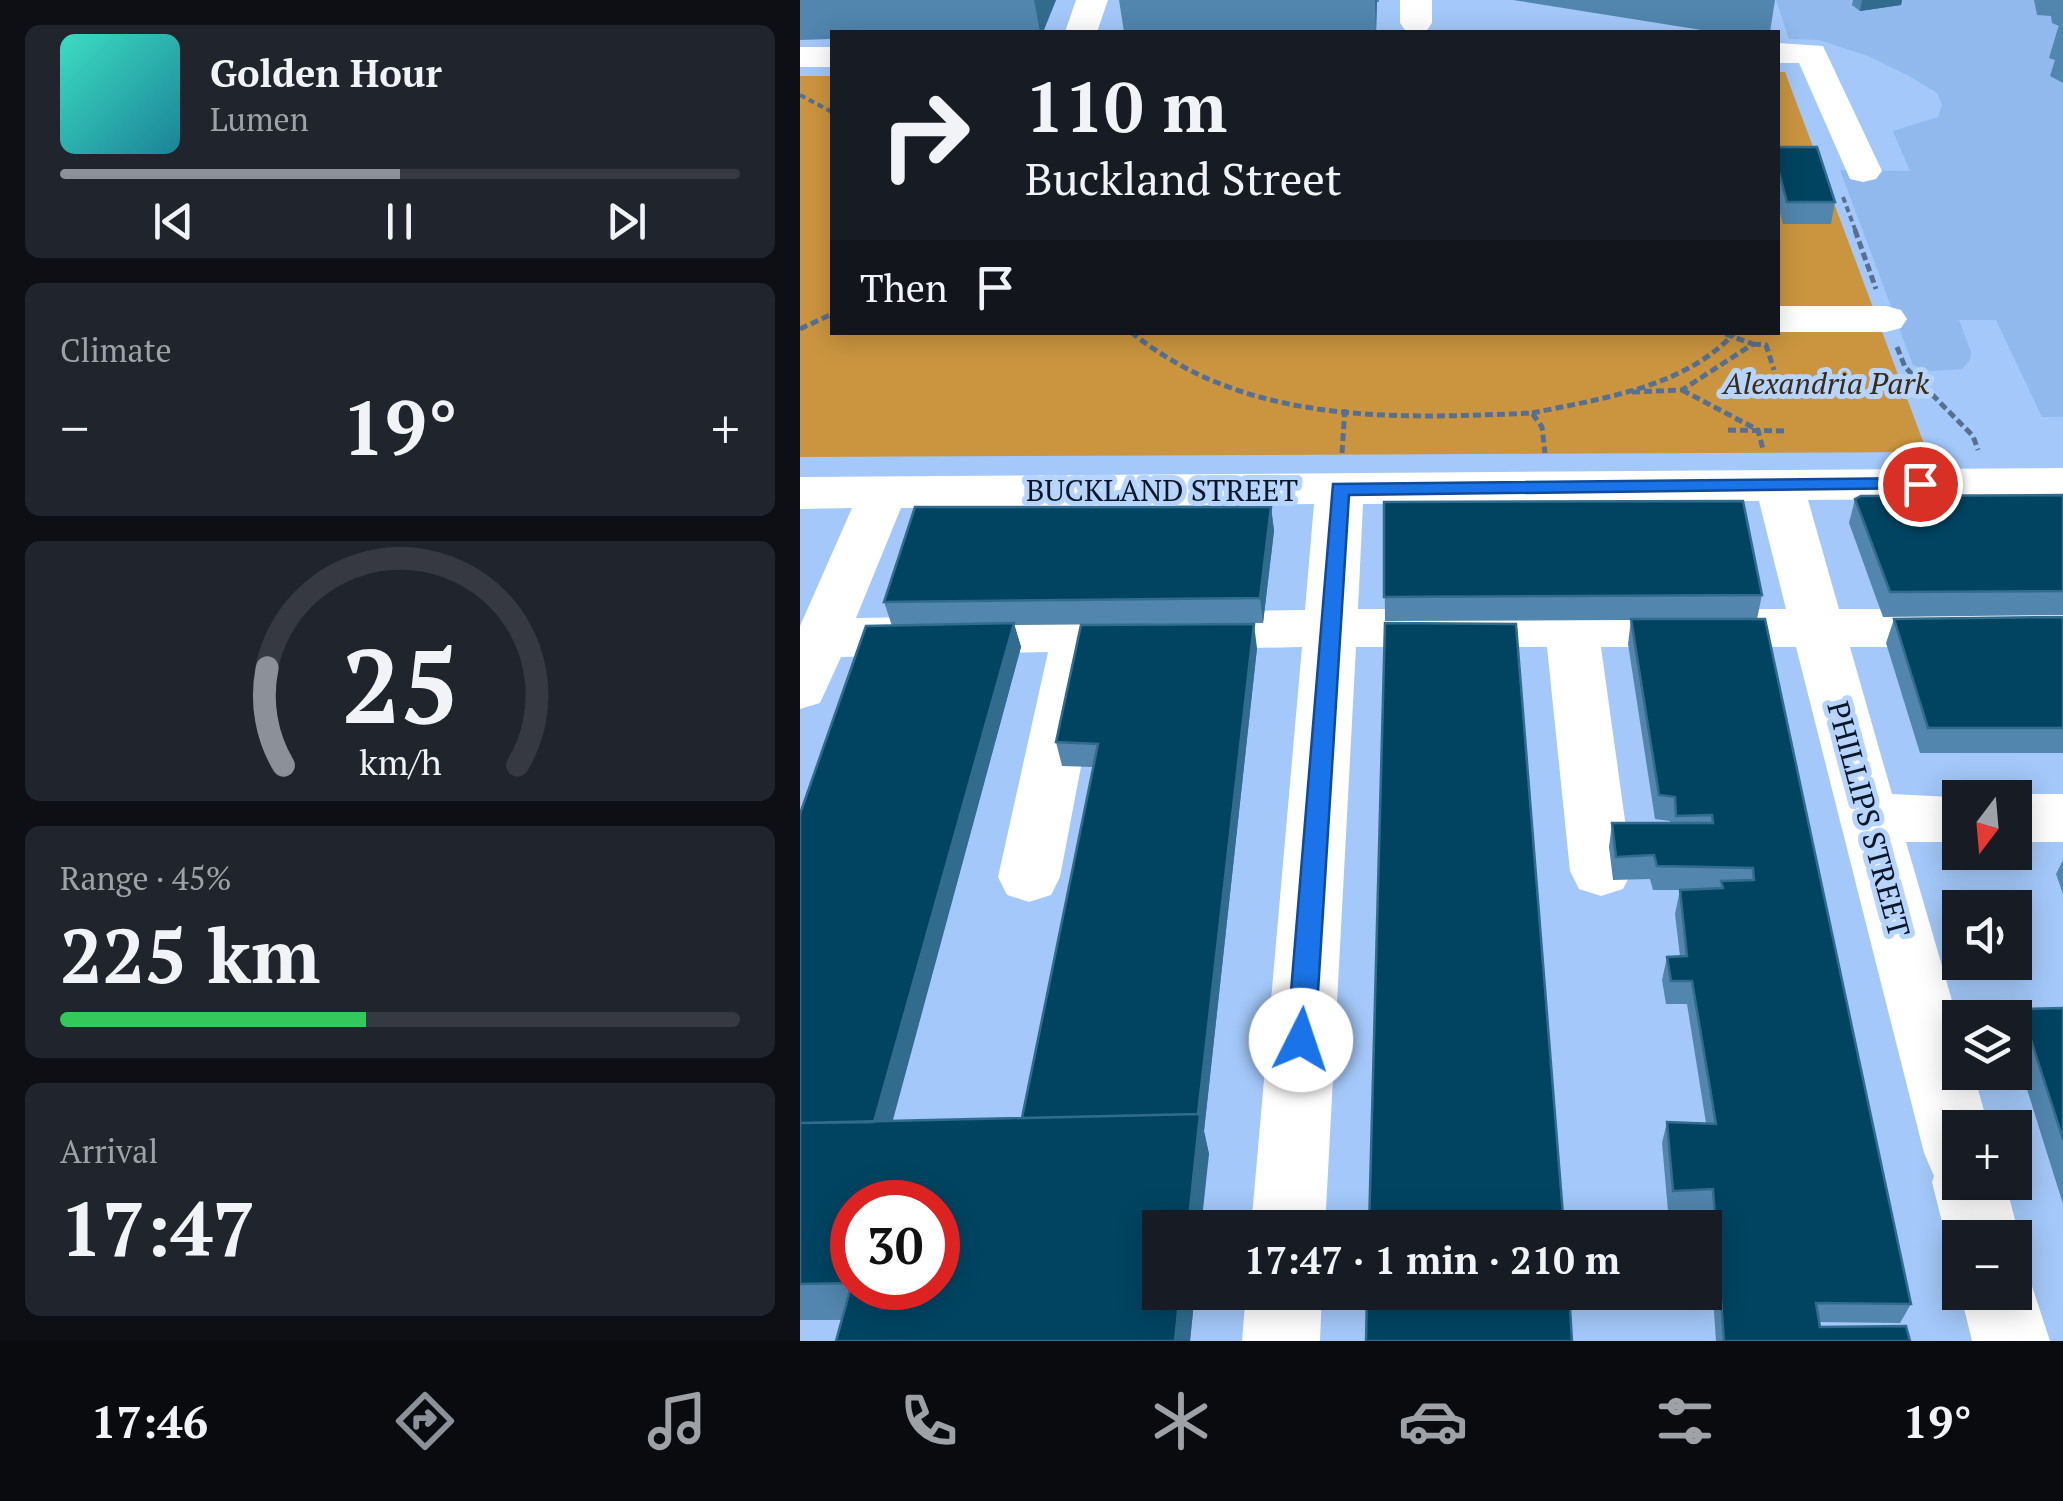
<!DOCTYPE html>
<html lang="en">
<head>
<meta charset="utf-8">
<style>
  :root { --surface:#171b24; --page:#20242c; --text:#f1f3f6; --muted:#9ea1a6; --line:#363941; --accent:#8c9099 }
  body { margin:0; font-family:"PT Serif",serif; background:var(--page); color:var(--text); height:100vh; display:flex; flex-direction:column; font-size:38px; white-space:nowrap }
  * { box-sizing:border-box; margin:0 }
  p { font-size:32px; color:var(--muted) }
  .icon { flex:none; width:55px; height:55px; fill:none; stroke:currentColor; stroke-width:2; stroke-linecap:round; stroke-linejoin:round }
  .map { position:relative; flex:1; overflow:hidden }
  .sheet { display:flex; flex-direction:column; gap:25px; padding:25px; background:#0d0f14; width:800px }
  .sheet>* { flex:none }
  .top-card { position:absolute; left:30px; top:30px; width:950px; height:305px; border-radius:0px; box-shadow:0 5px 25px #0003; background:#171b24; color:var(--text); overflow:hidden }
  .needle { width:65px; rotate:196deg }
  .controls { position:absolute; left:1142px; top:780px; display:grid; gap:20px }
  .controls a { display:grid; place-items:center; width:90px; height:90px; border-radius:0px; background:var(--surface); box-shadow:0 5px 25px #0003; font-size:50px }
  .speed { position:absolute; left:30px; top:1180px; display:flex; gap:20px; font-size:50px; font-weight:700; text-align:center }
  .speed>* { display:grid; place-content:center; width:130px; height:130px; border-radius:50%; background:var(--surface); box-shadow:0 5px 25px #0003; line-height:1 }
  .speed .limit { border:15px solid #d22; background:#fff; color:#111 }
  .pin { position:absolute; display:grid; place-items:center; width:85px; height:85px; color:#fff; margin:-42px; border:5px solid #fff; border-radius:50%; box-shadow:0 2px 10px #0007 }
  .me { position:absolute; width:110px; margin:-55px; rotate:4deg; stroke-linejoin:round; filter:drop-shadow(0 0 8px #0008) }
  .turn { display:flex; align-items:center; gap:35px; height:210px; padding:0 30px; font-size:45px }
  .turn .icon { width:130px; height:130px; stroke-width:2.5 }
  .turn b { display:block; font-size:70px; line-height:85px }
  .then { display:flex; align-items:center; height:95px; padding:0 30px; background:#0003; gap:20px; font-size:38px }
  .big { font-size:75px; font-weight:600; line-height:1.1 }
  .sheet .widget { flex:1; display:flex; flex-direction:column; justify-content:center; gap:15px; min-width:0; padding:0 35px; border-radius:15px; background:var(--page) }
  .sheet .dial { align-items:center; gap:0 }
  .dial svg { height:260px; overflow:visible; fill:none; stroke:var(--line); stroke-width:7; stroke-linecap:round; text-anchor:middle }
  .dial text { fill:var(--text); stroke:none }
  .song { display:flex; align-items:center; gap:30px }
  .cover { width:120px; height:120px; border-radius:15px; background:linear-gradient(135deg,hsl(170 70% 55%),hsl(190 70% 35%)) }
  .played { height:10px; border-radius:5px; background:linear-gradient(90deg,var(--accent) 50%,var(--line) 50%) }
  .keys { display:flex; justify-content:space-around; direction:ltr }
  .heat { display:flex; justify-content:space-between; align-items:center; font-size:55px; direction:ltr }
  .charge { height:15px; border-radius:8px; background:linear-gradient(90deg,#34c759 45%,var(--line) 0) }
  .trip { position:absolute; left:342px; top:1210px; width:580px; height:100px; border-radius:0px; background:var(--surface); box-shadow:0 5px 25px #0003; font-weight:600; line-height:100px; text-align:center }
  .tabs { display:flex; height:160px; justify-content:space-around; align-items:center; background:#090b0e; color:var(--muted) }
  .tabs .icon { width:70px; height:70px }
  .tabs .selected { color:var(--accent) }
  .tabs b { font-size:45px; color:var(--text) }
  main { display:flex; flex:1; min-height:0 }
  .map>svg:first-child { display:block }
</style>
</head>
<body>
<main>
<section class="sheet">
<div class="widget">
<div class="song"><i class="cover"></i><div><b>Golden Hour</b><p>Lumen</p></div></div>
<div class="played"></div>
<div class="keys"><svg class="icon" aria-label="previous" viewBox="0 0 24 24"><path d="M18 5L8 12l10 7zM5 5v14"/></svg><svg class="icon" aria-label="pause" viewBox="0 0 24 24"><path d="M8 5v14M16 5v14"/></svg><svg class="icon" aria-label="next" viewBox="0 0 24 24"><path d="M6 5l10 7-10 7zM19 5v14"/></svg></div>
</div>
<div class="widget"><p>Climate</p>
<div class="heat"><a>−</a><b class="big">19°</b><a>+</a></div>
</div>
<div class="widget dial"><svg viewBox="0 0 100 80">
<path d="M14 69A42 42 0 1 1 86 69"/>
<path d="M14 69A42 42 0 0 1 9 39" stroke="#8c9099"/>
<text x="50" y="56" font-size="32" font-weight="700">25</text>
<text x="50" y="72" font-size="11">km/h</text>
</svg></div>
<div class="widget"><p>Range · 45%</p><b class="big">225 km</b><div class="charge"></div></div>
<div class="widget"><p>Arrival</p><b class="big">17:47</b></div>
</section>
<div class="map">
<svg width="1263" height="1341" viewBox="0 0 1263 1341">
  <rect width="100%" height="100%" fill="#a3c8f9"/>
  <path fill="#91b9ee" d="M976,0h287v417h-21l-46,-97h-37l12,32 -1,8 -8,9 -32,2 -17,-6 -73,-195 70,1 -17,-40 45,-14 4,-12 -5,-12 -28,-17 -41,-20 -49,-16 -30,-1z"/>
  <path fill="#cb953f" d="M978,72h7l142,380 -1127,5v-381h32v256h946z"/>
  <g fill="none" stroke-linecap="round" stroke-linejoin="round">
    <path stroke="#577091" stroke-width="4" stroke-dasharray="6 4" stroke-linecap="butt" d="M0,95l32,17
      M1043,197l13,35"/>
    <path stroke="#577091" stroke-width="5" stroke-dasharray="8 4" stroke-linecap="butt" d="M1055,230l21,59
      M0,329l32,-15
      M331,332c115,93 261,87 401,81l10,14 3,26
      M953,344l13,1 8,25
      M1097,347l8,20 68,69 5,14
      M882,390l76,40 5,19
      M832,392l50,-2 71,-46 -33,-12
      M732,413c68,-14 155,-26 203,-81
      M928,430l59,1
      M542,453l3,-46"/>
    <path fill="#fff" fill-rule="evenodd" d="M276,0h32l-11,32h-32z
      M600,0h32v23l-5,7h-22l-5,-7z
      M978,43l45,3 59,125 -6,8 -13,3 -13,-3 -51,-116h-21z
      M0,47h32v20h-32z
      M978,306h108l15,4 6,9 -6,9 -15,4h-108z
      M1263,468v30l-255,2 31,109h224v38h-213l42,147 78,4h-10v44h-54l54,186v44h13l16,56h-29v54h45l15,56 -5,13v-13h-55v27l-14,-27 -14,-56 2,-6 -10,-23 -128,-506h-195l31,224 -9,18 -22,7 -22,-7 -9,-18 -23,-224h-191l-31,581h-74l51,-581 -199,4 -43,226 -9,18 -22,7 -22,-7 -9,-18 50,-225 -207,5 -21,46 -20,6v-83l52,-118 -52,1v-32zM959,501l27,108h-428l5,-105zM514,504l-9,106 -449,8 45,-110z
      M1215,794h48v48h-48v-44h-10z
      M1215,1261l10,4 25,76h-78l-12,-49v-1l55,1z
      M446,1292h76l-2,49h-78z"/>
  </g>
  <path fill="#5286ae" d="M0,0h256l-13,32h-211v7l-32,1z
    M319,0h260v2h-2l-1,30h-252z
    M713,0h262l-5,32h-56z
    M1053,0h49l-1,5 -41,6 -8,-6z
    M1234,0h29v83l-13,-7 5,-16 -6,-2 9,-30 1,-2 -7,-3 -1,-7 -14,-1z
    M978,147l57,55 -4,22h-48l-5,-19z
    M1263,495v120l-180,2 -34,-94 6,-24z
    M584,502l378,93 -5,24 154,685 -11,19 -81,-1 1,5 90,14h-194l-9,-131 -39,1 -6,-68 5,-21 39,1 -19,-119h-21l-4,-24 5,-23 13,-1 -5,-42 5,-24h-27l-3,-11 -37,1 -4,-33 3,-24h58v-2l-15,-2 -27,-175 3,-24 -246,1z
    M471,507l3,24 -11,92 -249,2 7,22 -129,474 130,-3 71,-351 -31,-1 -6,-24 201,-94 -53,483 5,23 -49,138h35l-5,49h-354l6,-21h-42v-506l92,-188 -8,-24z
    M1263,617v136h-143l-34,-110 8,-24z
    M1263,860v34l-7,-20z
    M1263,1008v196l-48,-153v-31l6,-11z"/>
  <path fill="#316c8f" d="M234,0h22l-13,32h-3z
    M575,0h2l-1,32z
    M1062,0h40l-1,5 -41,6z
    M471,507l3,24 -11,92 -3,-25z
    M214,623l7,24 -137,506 -12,-22z
    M454,624l3,24 -53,483 5,23 -8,74h-13l9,-104z
    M380,1292h15l-5,49h-15z"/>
  <path fill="#004462" stroke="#316c8f" stroke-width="2.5" fill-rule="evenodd" d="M978,147h39l18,55h-48l-9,-33z
    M1263,495v96l-173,1 -35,-93 6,-3z
    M943,501l19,94 -378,2v-95z
    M115,507h356l-11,91 -376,4z
    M1263,617v111h-135l-34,-109z
    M831,619h134l146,685 -95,-1 4,24 86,-1 4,15h-186l-11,-152 -40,2 -6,-69 49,2 -24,-143h-21l-4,-24 20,-1 -7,-66 43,-2 -2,-7 33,-1 -1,-12 -96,-2 -3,-11 -38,2 -4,-34h101l-1,-8 -36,1 -1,-19 -16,-2z
    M214,623l-140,499 -74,1v-309l66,-188z
    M585,623l131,1 48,604h-195z
    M454,624l-56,490 -176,4 76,-374 -42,-2 25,-117z
    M1263,1008v131l-42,-130z
    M400,1114l-12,114h-28v64h20l-5,49h-339l16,-58 -52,1v-161zM52,1202h86v86h-86z
    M567,1292h202l3,49h-206z"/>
  <path fill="#1a73e8" stroke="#114b97" stroke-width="2.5" d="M1120,478l10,6 -3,4 -578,7 -34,545 -4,9 -10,4 -10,-4 -4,-9 46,-556z"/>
  <g text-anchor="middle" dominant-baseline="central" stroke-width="10" stroke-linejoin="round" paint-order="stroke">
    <g font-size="30" font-style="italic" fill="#3a2b17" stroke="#b7d4fc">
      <text x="1026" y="383">Alexandria Park</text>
    </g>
    <g font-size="30" fill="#0a1729" stroke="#b7d4fc">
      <text x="362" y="490">BUCKLAND STREET</text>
      <text transform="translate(1069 819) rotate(75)">PHILLIPS STREET</text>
    </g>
  </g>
</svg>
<div class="controls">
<a><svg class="needle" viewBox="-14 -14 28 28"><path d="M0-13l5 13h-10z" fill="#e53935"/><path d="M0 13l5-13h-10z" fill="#9ea1a6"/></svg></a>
<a><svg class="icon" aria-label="sound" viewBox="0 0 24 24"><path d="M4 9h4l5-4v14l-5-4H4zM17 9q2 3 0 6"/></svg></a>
<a><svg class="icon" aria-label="layers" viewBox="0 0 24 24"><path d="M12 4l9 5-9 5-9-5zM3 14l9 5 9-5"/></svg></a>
<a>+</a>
<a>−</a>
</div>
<div class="speed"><div class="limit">30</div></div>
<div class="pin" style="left:1120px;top:484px;background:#d93025"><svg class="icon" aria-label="arrive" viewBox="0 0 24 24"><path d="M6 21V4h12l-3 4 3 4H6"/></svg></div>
<svg class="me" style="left:501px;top:1040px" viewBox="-20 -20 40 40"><circle r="19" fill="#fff"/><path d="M0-13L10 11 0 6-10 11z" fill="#1a73e8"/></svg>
<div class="trip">17:47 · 1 min · 210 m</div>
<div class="top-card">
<div class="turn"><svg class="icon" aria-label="right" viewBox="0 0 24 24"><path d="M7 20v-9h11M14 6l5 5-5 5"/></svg><div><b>110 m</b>Buckland Street</div></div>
<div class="then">Then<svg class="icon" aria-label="arrive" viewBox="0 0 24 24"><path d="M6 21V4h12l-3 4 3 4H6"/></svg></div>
</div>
</div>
</main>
<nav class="tabs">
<b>17:46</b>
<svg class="icon selected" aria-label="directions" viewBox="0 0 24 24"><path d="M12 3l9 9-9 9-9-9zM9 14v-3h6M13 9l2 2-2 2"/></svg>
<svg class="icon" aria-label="music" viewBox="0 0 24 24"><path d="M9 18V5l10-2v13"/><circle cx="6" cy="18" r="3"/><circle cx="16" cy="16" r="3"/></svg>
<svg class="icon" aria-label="phone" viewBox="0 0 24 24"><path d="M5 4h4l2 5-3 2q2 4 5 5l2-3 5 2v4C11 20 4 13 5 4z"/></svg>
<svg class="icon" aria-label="climate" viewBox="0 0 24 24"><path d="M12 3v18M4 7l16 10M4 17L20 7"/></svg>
<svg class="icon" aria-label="car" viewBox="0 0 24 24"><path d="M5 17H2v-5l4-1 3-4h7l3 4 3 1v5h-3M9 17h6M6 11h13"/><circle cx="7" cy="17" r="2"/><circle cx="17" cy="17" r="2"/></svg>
<svg class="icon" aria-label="filters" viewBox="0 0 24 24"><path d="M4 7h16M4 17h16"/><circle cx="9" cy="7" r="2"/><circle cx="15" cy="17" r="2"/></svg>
<b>19°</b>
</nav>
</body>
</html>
